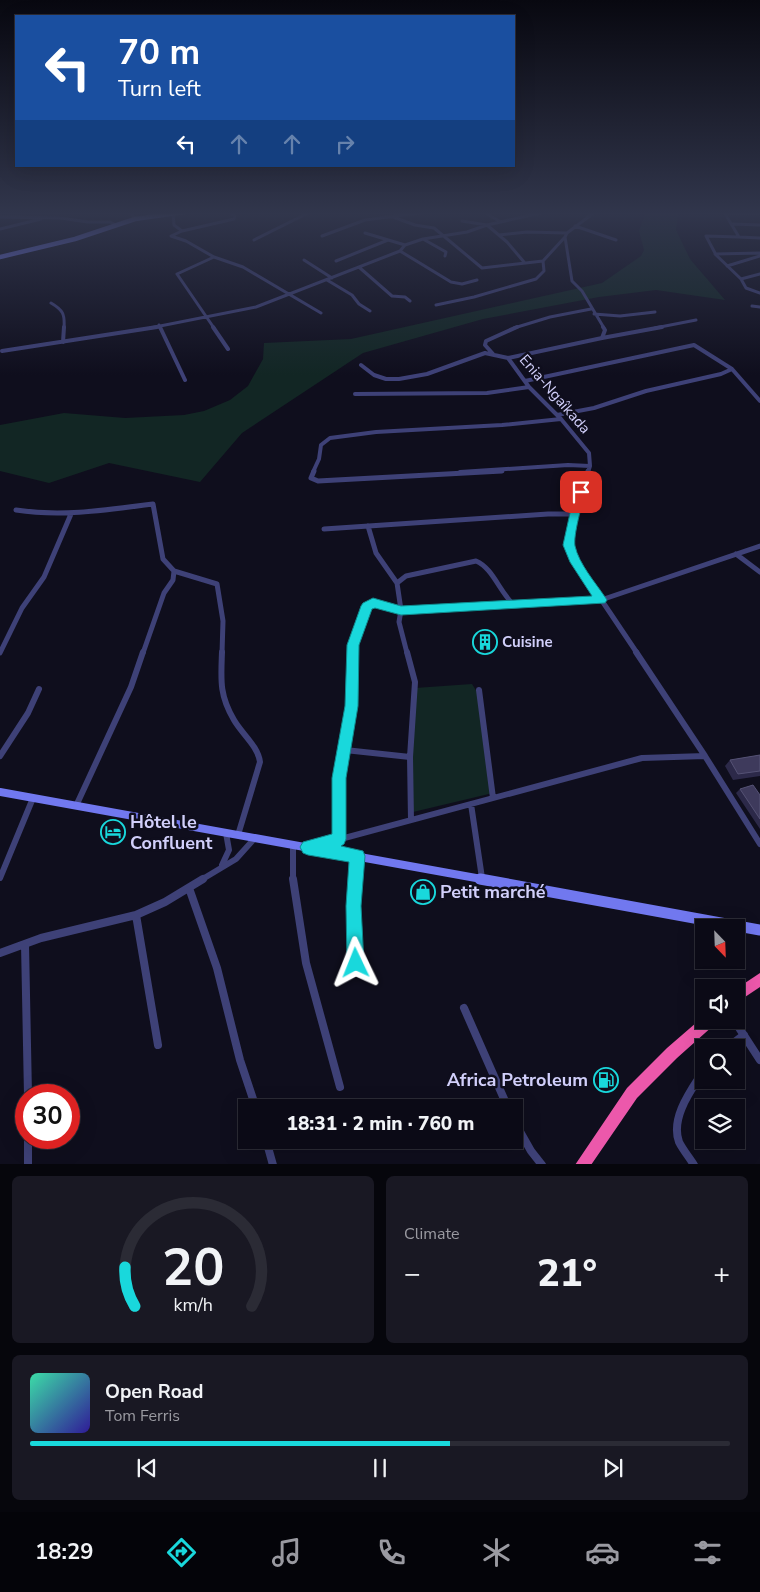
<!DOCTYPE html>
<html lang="en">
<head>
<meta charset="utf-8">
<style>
  :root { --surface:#0b0a16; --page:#191823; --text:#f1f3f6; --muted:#9a9aa1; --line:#2b2b35; --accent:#19d8dc }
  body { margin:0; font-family:"Nunito Sans",sans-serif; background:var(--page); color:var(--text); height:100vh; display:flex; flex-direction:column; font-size:19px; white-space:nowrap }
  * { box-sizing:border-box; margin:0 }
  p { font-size:16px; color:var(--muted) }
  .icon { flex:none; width:28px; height:28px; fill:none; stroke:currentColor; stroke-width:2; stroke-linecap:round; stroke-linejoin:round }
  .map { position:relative; height:1164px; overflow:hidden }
  .details { display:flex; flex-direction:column; gap:12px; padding:12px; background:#06060c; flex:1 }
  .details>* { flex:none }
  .top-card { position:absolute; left:15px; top:15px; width:500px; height:152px; border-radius:0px; box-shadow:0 5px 20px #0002,0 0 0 1px var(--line); background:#1a4fa0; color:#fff; overflow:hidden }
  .needle { width:32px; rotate:157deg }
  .fabs { position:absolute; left:695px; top:919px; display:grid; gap:10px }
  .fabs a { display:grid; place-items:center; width:50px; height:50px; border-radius:0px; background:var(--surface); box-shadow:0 5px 20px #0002,0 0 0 1px var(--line); font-size:25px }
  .speed { position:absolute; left:15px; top:1084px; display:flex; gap:10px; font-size:25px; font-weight:700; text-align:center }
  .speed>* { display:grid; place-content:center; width:65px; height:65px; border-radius:50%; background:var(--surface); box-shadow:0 5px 20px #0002,0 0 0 1px var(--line); line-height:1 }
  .speed .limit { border:8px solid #d22; background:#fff; color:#111 }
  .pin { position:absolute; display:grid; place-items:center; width:42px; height:42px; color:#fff; margin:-21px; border-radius:10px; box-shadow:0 2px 8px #0006 }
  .me { position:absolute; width:55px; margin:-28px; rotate:358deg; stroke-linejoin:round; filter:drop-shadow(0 0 4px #0008) }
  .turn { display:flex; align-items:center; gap:18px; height:105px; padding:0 20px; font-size:22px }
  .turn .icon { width:65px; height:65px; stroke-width:2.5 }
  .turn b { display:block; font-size:35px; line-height:42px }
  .lanes { display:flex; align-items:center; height:48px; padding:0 20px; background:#0003; justify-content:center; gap:25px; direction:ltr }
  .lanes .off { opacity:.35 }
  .big { font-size:38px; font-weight:800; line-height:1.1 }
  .details .card { flex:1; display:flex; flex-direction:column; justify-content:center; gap:8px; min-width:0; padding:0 18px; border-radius:8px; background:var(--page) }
  .details .dial { align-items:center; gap:0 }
  .dial svg { height:130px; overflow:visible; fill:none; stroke:var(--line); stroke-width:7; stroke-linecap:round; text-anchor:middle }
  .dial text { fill:var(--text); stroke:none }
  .song { display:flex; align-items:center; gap:15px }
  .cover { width:60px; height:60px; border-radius:8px; background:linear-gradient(135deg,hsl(160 70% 55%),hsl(250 70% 35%)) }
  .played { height:5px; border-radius:2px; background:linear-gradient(90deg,var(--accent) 60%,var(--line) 60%) }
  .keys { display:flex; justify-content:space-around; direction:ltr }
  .heat { display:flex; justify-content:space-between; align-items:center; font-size:28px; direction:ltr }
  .details .tiles { flex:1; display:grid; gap:12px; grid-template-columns:1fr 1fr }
  .card:last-child { grid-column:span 2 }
  .trip { position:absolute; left:238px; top:1099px; width:285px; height:50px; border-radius:0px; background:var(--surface); box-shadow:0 5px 20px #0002,0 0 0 1px var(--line); font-weight:800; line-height:50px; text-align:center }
  .tab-bar { display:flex; height:80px; justify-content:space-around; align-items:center; background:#040409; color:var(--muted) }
  .tab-bar .icon { width:35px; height:35px }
  .tab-bar .current { color:var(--accent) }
  .tab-bar b { font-size:22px; color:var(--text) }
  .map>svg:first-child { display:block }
</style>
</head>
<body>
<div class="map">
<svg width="760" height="1165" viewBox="0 0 760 1165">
  <rect width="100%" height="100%" fill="#0f0e1d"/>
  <path fill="#122624" d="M646,212h32l-2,18 14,29 35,41 -69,-10 -57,7 -116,22 -120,34 -121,80 -42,49 -91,-19 -60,20 -49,-12v-46l64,-12 61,5 59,-3 20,-4 26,-11 18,-14 15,-27 1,-16 87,-4 251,-56 39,-27 3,-6 -5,-19z
    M472,684l10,16 11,93 -80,19 -3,-27 5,-97z"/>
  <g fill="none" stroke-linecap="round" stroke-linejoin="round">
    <path stroke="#3e4177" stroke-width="3" d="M131,212l4,7
      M230,212l5,4 -1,3 -52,12 -11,5 15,5 28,16 29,10 78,46
      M437,212h16
      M484,212l15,9
      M595,212l-28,21 -2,4 7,44 10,10 22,37
      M724,212l15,25 21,1
      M173,213l1,12 8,6
      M725,213h35
      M0,217l60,1 28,4h22l6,3
      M393,217l22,8 19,3 48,40 61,-7
      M462,221l25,4 20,17 17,20
      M733,224l27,1
      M575,226l41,14
      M0,229l41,-10
      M365,233l40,12
      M499,235l28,-3 40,1
      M322,236l43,-16 62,-8
      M423,239l23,13 -1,4
      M254,240l56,-28
      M400,251l51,31 11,2 15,-4
      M715,253l-9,-17 33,1
      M760,253l-45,1 26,25 5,9 14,5
      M304,260l28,18
      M336,261l52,-21
      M727,266l33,-10
      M360,268l32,28 13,1 5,4
      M741,279l19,-5
      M327,280l25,15 7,9 11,7
      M51,303c12,7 14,11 13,25
      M436,305l38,-8 62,-18 8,-8 -1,-10 22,-24
      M752,306l8,1
      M594,314l26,2 35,-4
      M159,325l1,3
      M150,328l106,-21 144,-56 5,-6 18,-6 44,-7 20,-7 58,-13
      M214,328l-37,-54 37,-17
      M514,328l36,-11 41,-8
      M655,328l41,-8"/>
    <path stroke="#3e4177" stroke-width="4" d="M160,327l25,53
      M213,327l15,22
      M602,338l60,-11
      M63,342l1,-15
      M2,351l155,-24
      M493,354l-8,-9 1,-4 31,-14
      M361,365l13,10 12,4h13l28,-5 58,-21 23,5
      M525,381l169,-36 38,24 28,32
      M355,394l132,-1 42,-6
      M557,415l37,-7 52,-17 75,-17 11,-5
      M313,472l6,-13 2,-14 9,-7 46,-6 126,-7 59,-6
      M460,472l108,-7 22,1
      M588,472l2,-6 -1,-13 -28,-34 -32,-32 -21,-29 94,-20 3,-8 -2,-3"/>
    <path stroke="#3e4177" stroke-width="5" d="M314,471l-3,7 7,3 184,-10
      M588,471l-11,33 -8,41 5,14 63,94
      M16,510c46,7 91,0 137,-6l10,55 11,12 43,13 6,37 -1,32
      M324,529l224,-15h27
      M736,554l24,18
      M397,583l9,-7 70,-15c17,7 24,32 38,44
      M0,653l22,-45 22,-31 27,-63
      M143,653l21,-60 9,-13 1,-9
      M353,653v-8l17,-42 31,7 -4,-27 -21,-30 -8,-27
      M407,653l-8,-31 2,-12 200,-10 159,-54"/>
    <path stroke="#3e4177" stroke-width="6" d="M222,652c-1,27 -3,43 12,68 8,14 24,26 26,42l-22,73
      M407,652l8,30 -5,75 1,63
      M636,652l69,104 55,88
      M479,690l14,108
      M345,750l65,7
      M0,756l28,-43 11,-24
      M471,804l11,74
      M76,806l55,-119 12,-35
      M339,839v-61l13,-72 1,-54
      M311,847l331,-89 63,-2
      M222,865l7,-15 -3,-17
      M0,878l33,-80
      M201,880l35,-21 19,-21
      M293,880v-35
      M355,880l2,-24"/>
    <path stroke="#3e4177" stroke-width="8" d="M293,879l13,84 34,124
      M189,888l28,80 23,92 16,48
      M136,915l22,130
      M25,944l3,151
      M0,953l41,-15 95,-23 29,-13 38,-23
      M355,963l-2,-57 2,-27
      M464,1008l44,100
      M734,1020l26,40
      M727,1048l17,-13
      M514,1121l17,30 11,14
      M28,1138v27
      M266,1140l7,25
      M694,1165c-5,-8 -11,-15 -15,-23 -9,-25 13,-53 25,-72"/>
    <path stroke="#7178ef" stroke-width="4.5" d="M0,257l75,-18 60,-20 49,-7"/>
    <path stroke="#7178ef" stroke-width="8" d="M0,792l487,88"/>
    <path stroke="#7178ef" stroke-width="11" d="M480,879l280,51"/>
    <path fill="#ec58ab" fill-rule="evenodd" d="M760,973v14l-24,16v-14z
      M704,1016v4h12l-2,5 -37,33 -40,40 -46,67h-16l52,-77 40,-40z"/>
  </g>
  <path fill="#2c2949" d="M760,755v21l-27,4 -8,-14 5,-6z
    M740,789l20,6v34l-24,-36z"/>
  <path fill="#3e3a5c" stroke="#555275" d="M760,755v16l-22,3 -8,-14z
    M753,785l7,10v24l-20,-30z"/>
  <linearGradient id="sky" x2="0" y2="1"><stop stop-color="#080810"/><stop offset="0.57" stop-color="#31364c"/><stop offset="1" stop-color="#31364c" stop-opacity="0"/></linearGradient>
  <rect width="760" height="375" fill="url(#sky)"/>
  <path fill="#19d8dc" stroke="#108c8f" d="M581,489l5,3c-4,11 -13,44 -11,54 4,18 20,36 30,51l2,3 -2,3 -204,12 -26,-7 -3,1 -13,36 -1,61 -12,72v61l-2,5 -3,2 22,5 2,5 -4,50 3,57 -3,6 -5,3 -6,-3 -3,-6 -1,-57 3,-44 -41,-7 -5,-2 -3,-6 3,-5 29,-8v-56l13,-72 2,-61 14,-39 2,-3 10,-5 28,8 191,-10 -22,-34 -7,-17 9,-41 6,-14z"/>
  <defs>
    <symbol id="building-ring" viewBox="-11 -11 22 22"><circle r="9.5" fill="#0f0e1d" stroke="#19d8dc" stroke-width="1.5"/><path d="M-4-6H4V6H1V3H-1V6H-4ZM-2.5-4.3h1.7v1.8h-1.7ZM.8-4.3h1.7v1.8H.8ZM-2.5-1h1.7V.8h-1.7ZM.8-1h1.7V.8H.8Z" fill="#19d8dc"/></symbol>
    <symbol id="hotel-ring" viewBox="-11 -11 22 22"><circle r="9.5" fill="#0f0e1d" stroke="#19d8dc" stroke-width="1.5"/><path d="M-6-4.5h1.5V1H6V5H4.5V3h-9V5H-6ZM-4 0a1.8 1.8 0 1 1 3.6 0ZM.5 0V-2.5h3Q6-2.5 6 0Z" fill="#19d8dc"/></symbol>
    <symbol id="shop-ring" viewBox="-11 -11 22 22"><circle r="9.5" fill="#0f0e1d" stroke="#19d8dc" stroke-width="1.5"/><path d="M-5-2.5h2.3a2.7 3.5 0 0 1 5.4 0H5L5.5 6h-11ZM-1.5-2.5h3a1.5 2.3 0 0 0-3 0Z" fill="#19d8dc"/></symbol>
    <symbol id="fuel-ring" viewBox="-11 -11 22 22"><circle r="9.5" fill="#0f0e1d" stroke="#19d8dc" stroke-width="1.5"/><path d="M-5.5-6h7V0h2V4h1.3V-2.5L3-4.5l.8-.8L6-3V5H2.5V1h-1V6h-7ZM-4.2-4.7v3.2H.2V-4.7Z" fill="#19d8dc"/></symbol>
  </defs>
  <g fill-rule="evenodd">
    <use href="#building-ring" x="471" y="628" width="28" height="28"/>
    <use href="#hotel-ring" x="99" y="818" width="28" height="28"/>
    <use href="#shop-ring" x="409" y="878" width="28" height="28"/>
    <use href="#fuel-ring" x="592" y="1066" width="28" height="28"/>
  </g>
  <g text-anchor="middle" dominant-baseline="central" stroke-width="5" stroke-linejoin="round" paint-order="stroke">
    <g font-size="15" fill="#d1cffa" stroke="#0f0e1d">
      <text transform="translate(555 394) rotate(49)">Enia-Ngaîkada</text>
    </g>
    <g font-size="15" font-weight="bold" fill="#d1cffa" stroke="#0f0e1d" text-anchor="start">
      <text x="502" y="642">Cuisine</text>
    </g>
    <g font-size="18" font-weight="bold" fill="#d1cffa" stroke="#0f0e1d" text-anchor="start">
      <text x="130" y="822">Hôtel le<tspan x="130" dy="21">Confluent</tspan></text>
      <text x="440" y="892">Petit marché</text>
      <text x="588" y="1080" text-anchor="end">Africa Petroleum</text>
    </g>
  </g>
</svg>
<div class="fabs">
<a><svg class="needle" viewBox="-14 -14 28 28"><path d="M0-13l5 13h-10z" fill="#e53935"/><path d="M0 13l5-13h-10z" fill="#9a9aa1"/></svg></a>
<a><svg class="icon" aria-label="sound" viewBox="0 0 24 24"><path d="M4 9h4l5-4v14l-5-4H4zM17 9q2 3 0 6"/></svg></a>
<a><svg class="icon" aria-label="search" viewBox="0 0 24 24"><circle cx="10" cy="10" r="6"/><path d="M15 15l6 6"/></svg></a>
<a><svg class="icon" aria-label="layers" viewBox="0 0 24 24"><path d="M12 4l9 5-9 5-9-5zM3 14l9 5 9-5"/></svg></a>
</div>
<div class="speed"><div class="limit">30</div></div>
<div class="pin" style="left:581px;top:492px;background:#d93025"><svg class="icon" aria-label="arrive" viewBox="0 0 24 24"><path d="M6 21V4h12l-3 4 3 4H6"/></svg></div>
<svg class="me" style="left:356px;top:963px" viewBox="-20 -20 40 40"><path d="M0-17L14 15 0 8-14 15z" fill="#19d8dc" stroke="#fff" stroke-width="4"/></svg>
<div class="trip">18:31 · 2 min · 760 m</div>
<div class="top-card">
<div class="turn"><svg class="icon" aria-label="left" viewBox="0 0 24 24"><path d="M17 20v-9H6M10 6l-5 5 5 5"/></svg><div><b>70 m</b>Turn left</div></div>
<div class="lanes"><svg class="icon" aria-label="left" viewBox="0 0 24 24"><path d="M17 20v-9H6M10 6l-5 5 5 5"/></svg><svg class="icon off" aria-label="ahead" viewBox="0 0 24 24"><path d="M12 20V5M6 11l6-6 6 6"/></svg><svg class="icon off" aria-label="ahead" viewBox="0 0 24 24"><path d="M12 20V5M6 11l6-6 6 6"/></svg><svg class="icon off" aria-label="right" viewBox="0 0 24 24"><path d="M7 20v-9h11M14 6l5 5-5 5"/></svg></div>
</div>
</div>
<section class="details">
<div class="tiles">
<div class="card dial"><svg viewBox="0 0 100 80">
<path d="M14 69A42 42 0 1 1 86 69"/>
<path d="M14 69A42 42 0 0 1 8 45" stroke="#19d8dc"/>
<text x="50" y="56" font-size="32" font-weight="700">20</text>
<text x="50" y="72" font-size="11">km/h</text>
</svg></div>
<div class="card"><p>Climate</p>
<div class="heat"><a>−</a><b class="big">21°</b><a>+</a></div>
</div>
<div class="card">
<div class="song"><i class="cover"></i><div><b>Open Road</b><p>Tom Ferris</p></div></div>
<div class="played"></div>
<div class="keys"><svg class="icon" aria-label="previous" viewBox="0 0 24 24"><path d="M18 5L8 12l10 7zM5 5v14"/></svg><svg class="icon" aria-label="pause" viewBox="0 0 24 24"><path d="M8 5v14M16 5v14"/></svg><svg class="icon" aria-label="next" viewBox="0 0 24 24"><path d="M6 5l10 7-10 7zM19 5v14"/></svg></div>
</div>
</div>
</section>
<nav class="tab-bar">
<b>18:29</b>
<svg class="icon current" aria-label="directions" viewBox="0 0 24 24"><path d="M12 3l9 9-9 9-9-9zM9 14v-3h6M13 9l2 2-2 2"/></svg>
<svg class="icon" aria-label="music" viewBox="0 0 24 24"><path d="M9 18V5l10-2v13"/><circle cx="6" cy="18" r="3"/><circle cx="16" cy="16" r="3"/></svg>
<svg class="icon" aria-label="phone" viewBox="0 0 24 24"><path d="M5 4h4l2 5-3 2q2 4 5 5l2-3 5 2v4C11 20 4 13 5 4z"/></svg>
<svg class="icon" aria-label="climate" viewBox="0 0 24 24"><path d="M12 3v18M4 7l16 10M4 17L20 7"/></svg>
<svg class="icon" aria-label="car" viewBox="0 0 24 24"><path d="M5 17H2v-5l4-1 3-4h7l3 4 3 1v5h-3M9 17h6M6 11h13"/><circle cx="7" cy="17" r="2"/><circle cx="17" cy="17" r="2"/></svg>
<svg class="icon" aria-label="filters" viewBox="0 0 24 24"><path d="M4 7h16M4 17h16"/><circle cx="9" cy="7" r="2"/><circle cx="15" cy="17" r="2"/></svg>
</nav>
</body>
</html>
